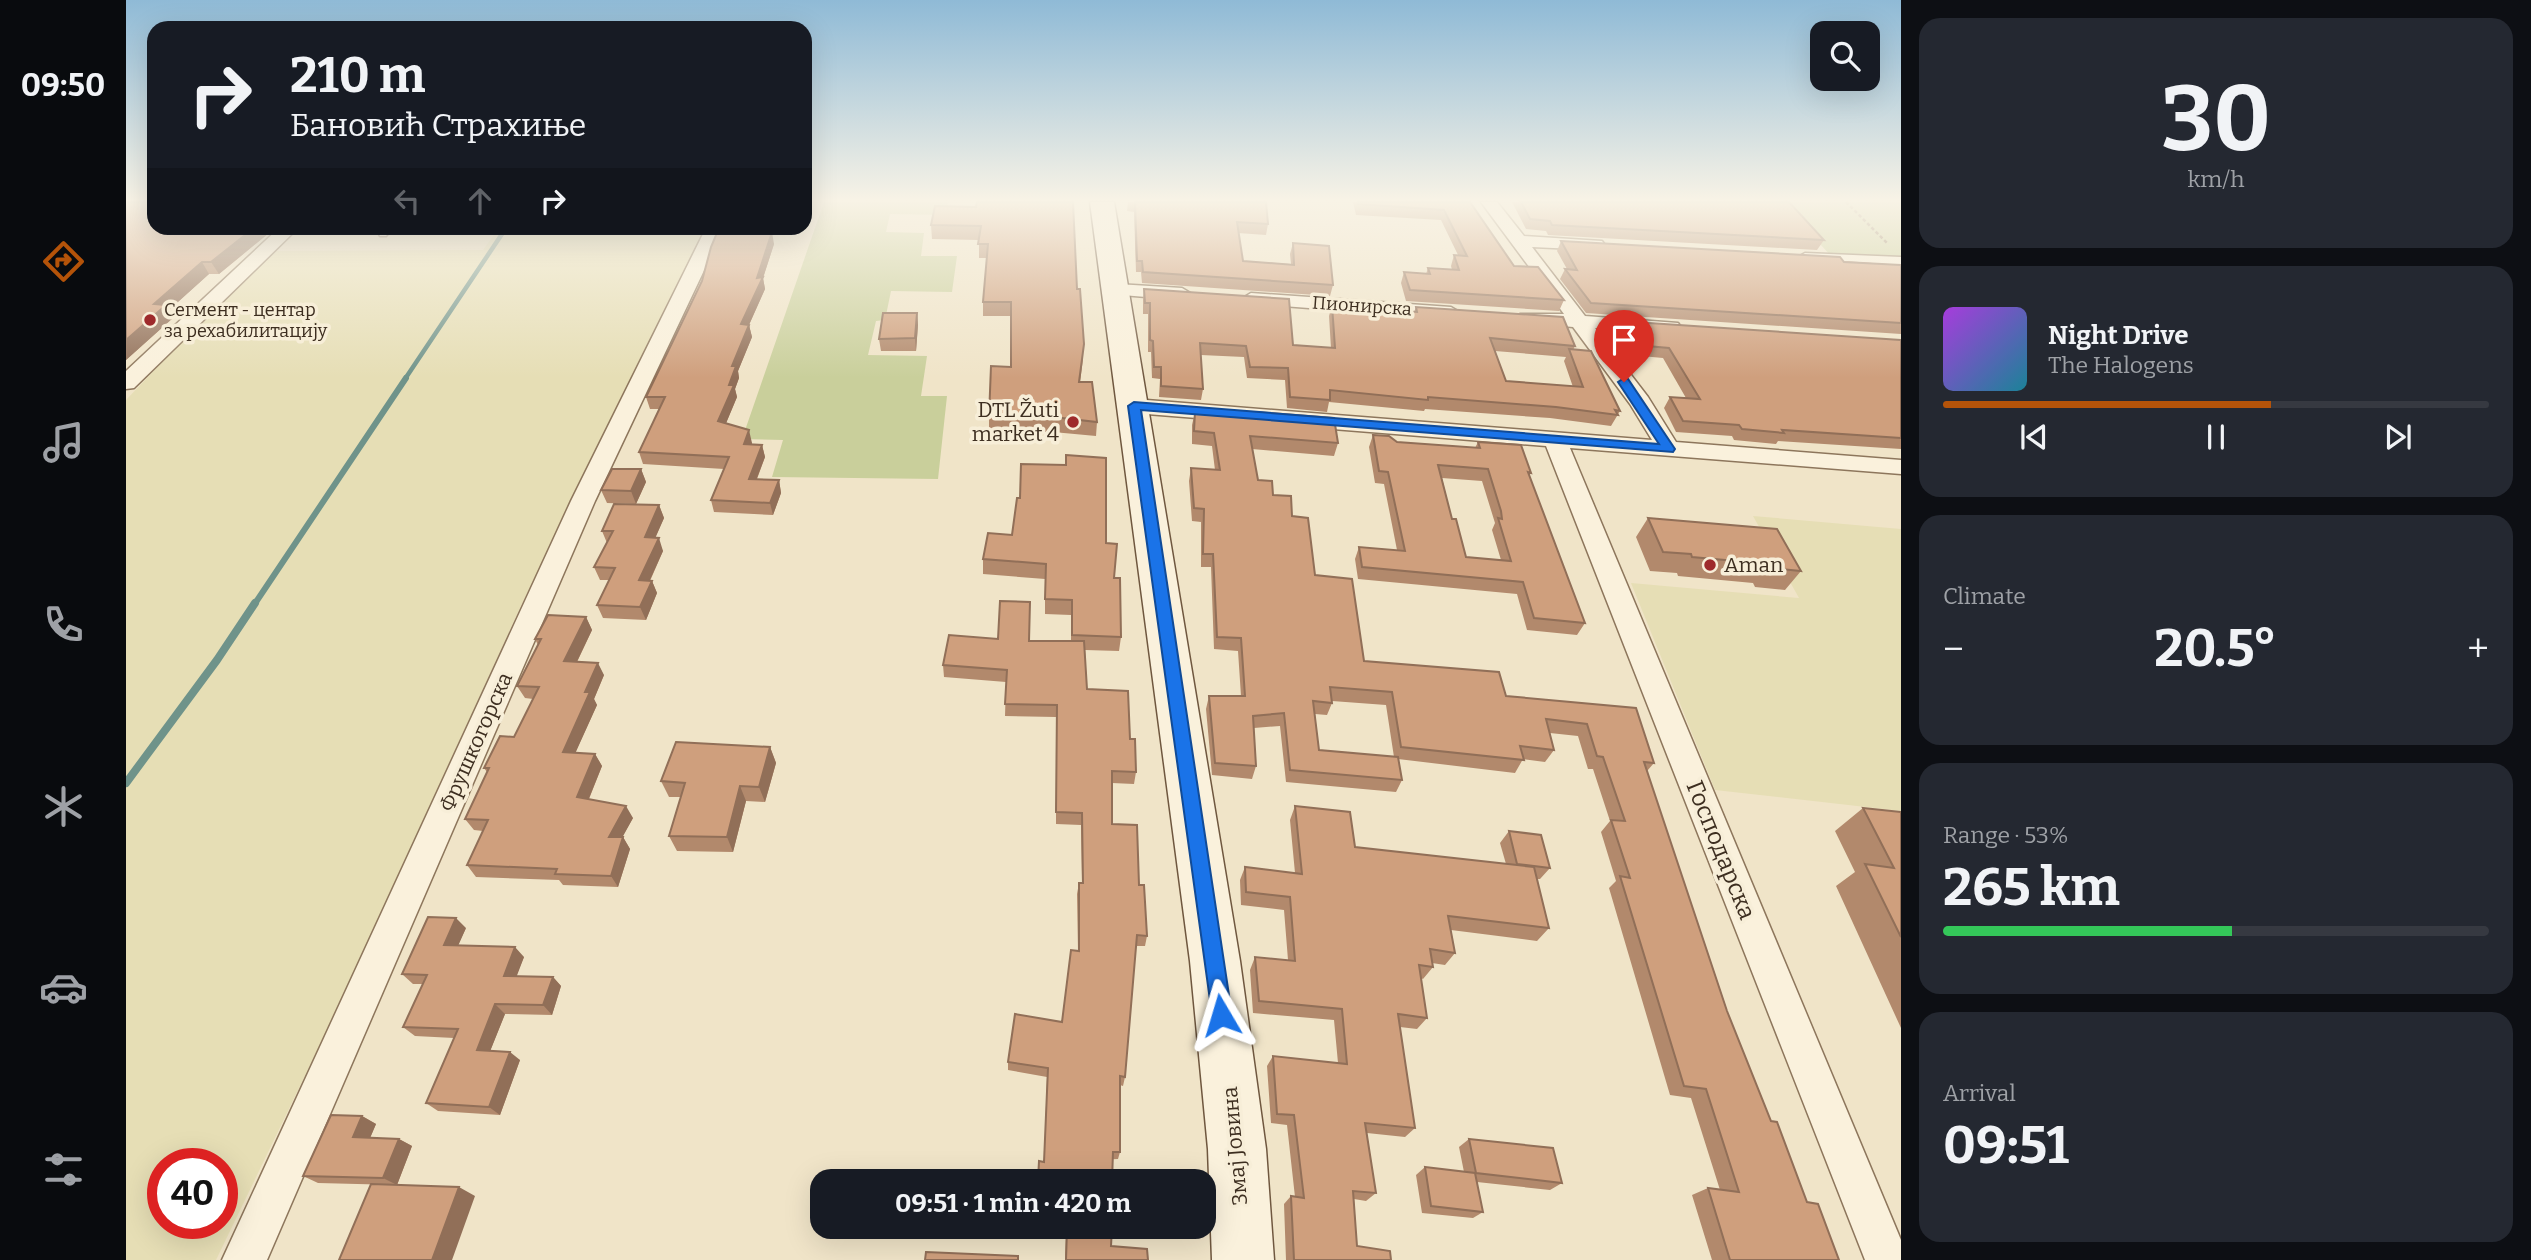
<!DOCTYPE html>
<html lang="en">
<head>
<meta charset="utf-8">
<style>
  :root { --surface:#171b24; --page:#242831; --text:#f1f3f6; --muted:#9ea1a6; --line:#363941; --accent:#b45309 }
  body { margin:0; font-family:Bitter,serif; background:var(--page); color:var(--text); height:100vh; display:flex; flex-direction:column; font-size:26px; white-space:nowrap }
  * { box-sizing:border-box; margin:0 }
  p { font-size:23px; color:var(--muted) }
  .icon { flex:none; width:38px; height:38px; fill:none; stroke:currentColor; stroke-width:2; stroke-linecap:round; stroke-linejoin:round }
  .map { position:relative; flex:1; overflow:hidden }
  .sheet { display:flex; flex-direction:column; gap:18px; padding:18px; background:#0d0f14; width:630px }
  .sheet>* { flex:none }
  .top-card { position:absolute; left:21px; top:21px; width:665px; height:214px; border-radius:21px; box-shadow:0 7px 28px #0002; background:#171b24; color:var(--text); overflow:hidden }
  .fabs { position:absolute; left:1684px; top:21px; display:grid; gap:14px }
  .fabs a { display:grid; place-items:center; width:70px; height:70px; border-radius:14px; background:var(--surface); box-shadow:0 7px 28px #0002; font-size:35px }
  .speed { position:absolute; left:21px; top:1148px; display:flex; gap:14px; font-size:35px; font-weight:700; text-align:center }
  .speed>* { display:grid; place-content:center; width:91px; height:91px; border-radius:50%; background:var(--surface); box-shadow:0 7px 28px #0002; line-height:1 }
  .speed .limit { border:10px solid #d22; background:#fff; color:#111 }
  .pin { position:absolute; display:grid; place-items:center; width:60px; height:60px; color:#fff; margin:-72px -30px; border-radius:50% 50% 50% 0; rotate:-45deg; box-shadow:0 0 7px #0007 }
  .pin .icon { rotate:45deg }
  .me { position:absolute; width:77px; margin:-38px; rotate:353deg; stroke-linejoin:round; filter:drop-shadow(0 0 5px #0008) }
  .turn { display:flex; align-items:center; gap:24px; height:147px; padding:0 28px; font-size:32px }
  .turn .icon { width:91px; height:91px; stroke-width:2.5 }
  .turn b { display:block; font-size:49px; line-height:60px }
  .lanes { display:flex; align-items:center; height:66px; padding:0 28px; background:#0003; justify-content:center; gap:35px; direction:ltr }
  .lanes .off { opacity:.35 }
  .big { font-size:52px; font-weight:700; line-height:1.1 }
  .sheet .tile { flex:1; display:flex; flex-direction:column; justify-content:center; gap:10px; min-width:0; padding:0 24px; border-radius:21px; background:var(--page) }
  .sheet .dial { align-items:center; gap:0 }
  .dial b { font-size:91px; line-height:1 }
  .song { display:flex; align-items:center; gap:21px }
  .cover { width:84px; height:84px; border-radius:10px; background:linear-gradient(135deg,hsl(280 70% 55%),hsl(190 70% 35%)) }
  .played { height:7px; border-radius:4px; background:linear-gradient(90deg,var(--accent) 60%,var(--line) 60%) }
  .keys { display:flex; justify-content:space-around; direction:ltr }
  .heat { display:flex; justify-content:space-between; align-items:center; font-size:38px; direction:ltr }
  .charge { height:10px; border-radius:5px; background:linear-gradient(90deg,#34c759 53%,var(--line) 0) }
  .trip { position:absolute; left:684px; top:1169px; width:406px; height:70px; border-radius:21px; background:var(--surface); box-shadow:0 7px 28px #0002; font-weight:700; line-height:70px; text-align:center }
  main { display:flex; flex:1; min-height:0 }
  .tab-bar { display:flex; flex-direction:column; width:126px; justify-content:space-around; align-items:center; background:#090b0e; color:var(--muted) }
  .tab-bar .icon { width:49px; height:49px }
  .tab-bar .current { color:var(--accent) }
  .tab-bar b { font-size:32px; color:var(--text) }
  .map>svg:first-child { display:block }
</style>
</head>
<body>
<main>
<nav class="tab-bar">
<b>09:50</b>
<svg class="icon current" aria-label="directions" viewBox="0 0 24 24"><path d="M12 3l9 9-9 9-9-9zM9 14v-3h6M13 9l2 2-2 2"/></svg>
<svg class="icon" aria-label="music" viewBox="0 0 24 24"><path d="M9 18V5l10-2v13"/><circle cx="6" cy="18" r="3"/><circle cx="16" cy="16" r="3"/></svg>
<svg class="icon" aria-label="phone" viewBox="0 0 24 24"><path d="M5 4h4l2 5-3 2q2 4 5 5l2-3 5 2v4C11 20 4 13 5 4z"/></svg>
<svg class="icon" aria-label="climate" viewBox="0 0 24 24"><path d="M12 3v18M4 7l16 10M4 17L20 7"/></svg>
<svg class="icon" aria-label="car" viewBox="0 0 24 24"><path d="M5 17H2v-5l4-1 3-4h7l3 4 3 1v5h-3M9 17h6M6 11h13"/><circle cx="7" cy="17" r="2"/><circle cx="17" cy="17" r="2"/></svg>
<svg class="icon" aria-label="filters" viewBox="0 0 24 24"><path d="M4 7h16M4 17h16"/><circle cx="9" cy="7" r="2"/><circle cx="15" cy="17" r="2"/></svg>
</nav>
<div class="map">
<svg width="1775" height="1260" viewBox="0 0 1775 1260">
  <rect width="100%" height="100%" fill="#f0e4c8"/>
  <path fill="#e6deb5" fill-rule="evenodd" d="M373,228h206l-55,125 -69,128 -61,127 -191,418 -113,234h-90v-860l142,-149 215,-1zM37,1164h59v59h-59z
    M1627,516l148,13v282l-186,-21 -84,-207 168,15z"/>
  <path fill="#c9cf9b" d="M698,202h124l-2,13 -56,-1 -4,18 38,1 -3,23h36l-5,36 -61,-1 -6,29 -9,1 -8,34 59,1 -6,40h26l-9,83 -166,-2 11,-37 -41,-1z
    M1656,202h119v58l-71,-5z"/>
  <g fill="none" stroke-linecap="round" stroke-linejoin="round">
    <path stroke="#6f938a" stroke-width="4.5" d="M279,379l101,-151"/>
    <path stroke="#6f938a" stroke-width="6" d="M128,605l152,-227"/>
    <path stroke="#6f938a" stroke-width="8" d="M0,783l91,-123 38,-57"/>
    <defs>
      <path id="lane" d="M259,228h8l-7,8h-6l-1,-2z"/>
      <path id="street" d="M1355,202h16l27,34 78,5 3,4 -3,4 -6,1 -64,-3 53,69 93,7 3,4 -3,4 -7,2 -76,-5 53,69 28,45 225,18v14l-331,-26 331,792v20h-36l-319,-814 -412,-33 -8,-2 -3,-5 3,-5 8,-2 518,41 -22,-36 -57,-77 -53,-5 -3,-4 3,-4h44z
        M153,228h19l-164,160 -8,1v-18z
        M580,228h18l-129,273 -328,759h-45l349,-759z
        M1679,253l96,4v12l-102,-7 -3,-4z
        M991,284l65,4 10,6 -10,6 -72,-6 -3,-4 3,-4z
        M1125,293l200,14 10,6 -10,6 -207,-16 -3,-4z"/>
      <path id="secondary" d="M964,202h24l126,759 26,188 8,111h-62l-4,-111 -18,-188z"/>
    </defs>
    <use href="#lane" stroke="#8d765c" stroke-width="3"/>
    <use href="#street" stroke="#8d765c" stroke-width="3"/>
    <use href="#secondary" stroke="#6f573f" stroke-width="3"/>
    <path stroke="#8d765c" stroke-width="2.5" stroke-dasharray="3.5 2.5" stroke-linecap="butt" d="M1720,202l42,42"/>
    <use href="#lane" fill="#faf1dc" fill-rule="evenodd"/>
    <use href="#street" fill="#faf1dc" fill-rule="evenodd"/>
    <use href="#secondary" fill="#faf1dc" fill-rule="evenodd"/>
  </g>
  <path fill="#b2896c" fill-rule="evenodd" d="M0,202h28l121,26 -56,46h-10l-40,36 5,7 -48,43z
    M1002,202h138l2,22 -2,11 -28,-2 5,28 48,3 -1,-10 3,-11 40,42 -3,11 -188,-13 -1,-11h-5l-2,-60 -7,-1z
    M1227,202h117l44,64 50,34 -5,11 -153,-10 -5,-18 3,-11 22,2 2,-6 24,2 -1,-4 3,-11h4l-17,-35 -85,-5z
    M1386,202h277l35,38 -7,10 -269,-15 -2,-4 -20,-2z
    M946,210l5,79 6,70 -3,23 17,40 -1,14 -43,-4 -64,-1v-14l22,-50v-51h-28v-14l4,-44h-8v-18l-47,-1 -1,-14z
    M593,228h47l-1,4 9,12 -11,34 2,11 -16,36 3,12 -14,34 1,7 -4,11 2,8 -11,26 26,20v1l10,1 3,12 -8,22 22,1 2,13 -8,22 -59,-3 -3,-12 13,-31 -81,-5 -4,-12 20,-43h-9l-4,-12 56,-116z
    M1435,241l340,24v69l-315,-21 -26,-34 5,-10h2l-10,-18z
    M1018,289l149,56 38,3 -2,-32 3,-11 82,7 2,-5 159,39 -2,4 47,61 -9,15 -61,-8 -125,-9 -1,2 -95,-9 -2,10 -40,-4 -2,-28 -38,-2 -3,-21 -43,-2 2,34 -2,11 -42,-3 1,-18 -8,-1 -1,-26h-3v-38h-5v-14zM1369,351l71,6 -2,4 9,26 -67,-6z
    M791,313l1,12 -2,26h-35l-2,-12z
    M1508,322l267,18v109l-123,-8 -2,3 -42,-4 -2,-4 -56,-4 -12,-24 6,-11 16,1 -23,-40 -22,-2 -13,-23z
    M1069,412l59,5 2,-5 82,31 -4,13 -82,-7 6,31 34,36 23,59 49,86 142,35 130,12 18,55 -7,8 80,240 44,110 36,81 32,58h-127l-20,-65 16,-7 12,2 -29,-92 -21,-3 -61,-207 7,-7 -15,-49 9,-11 -17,-52h-5l-10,-33 -28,-3 4,17 -9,12 -22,-3 -8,14 -117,-14 4,21 -6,12 -110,-10 -6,-56 -26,2 2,38 -4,13 -40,-4 -6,-66 3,-13h32l-3,-45 -24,-2 -3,-82h-10v-45l-9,-1 -3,-40 2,-13 24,2 -3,-24 -20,-2v-19zM1206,701l54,4 8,52 -75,-7 -4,-36 12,1 5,-12z
    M1247,435l24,7 78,6 3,-6 53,31 -2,3 56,147 -8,12 -50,-5 -10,-36 -159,-15 -3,-20 4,-12 38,3 -13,-66 -9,-1 -6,-36zM1316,478l40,3 13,42 -3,7 9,30 -35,-3 -14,-38z
    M940,455l40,88 8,35 7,59 -2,14 -34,-1 2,39 43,50 6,33 -2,12 -22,-1v41l27,61 8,51 -2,10h-9l-11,131 -2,9 -3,-1v67l-2,7 -74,3 3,-85 -39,-7v-8l54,-40 16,-71 -1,-57 2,-11h3l-1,-58 -25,-1v-107l-51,-1 1,-34 -62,-5 -1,-12 86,-24h42v-26l-26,-1v-35l-62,-5v-15l29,-24 8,-37 45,-33z
    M515,469l5,13 -10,22 -29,-1 -6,-13z
    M533,505l5,13 -9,20 8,13 -13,30h2l5,12 -11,27 -43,-2 -6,-13 12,-25h-9l-6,-13 13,-24 -5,-12z
    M1522,518l153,53 -16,19 -30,-3 -2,-4 -75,-7 -1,-3 -27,-2 -14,-34z
    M460,617l6,13 -15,32 27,13 -10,24 3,6 -22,48 20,1 7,12 -13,33 44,19 -11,19h1l7,12 -12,38 -55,-2 -4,-5 -83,-3 -9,-12 16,-34 -9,-1 -9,-11 22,-47 -3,-4 30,-31 19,-38 -8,-1 -8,-12 21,-41 -3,-6z
    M644,747l6,16 -11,39 -19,-1 -13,51 -56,-1 -8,-15 12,-39h-12l-8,-16z
    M1169,806l60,41 151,17 -6,-21 9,-12 41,37 -10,11h-3l12,49 -12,13 -86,-11 4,23 -10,12 -13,-2 1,4 -10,12 -2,-1 6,40 -10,11 -17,-2 15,101 -10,9 -38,-4 9,60 -10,8 -12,-2 3,47 34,14h-105l-2,-56 7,-8 4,1 -8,-72 -16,-2 -4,-57 6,-10 65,7 -4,-43 -81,-7 -3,-43 5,-13 33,3 -4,-50 -43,-5 -1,-25 5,-13 50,6 -5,-53z
    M1737,808l38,4v216l-65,-142 19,-14 -20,-41z
    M340,928l-8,17 66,12 -8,19 37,1 8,9 -9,29 -47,-1 -15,37 30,9 -20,55 -62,-4 -12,-8 28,-65 -39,-2 -12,-9 20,-43h-10l-11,-10z
    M236,1116l14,8 -6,14 29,1 13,7 -15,39 -79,-2 -15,-7z
    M1343,1139l93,44 -12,7 -73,-8 6,30 -10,6 -51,-5 -6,-38 9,-8 39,5 -5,-25z
    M909,1227h77l-1,19 37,14h-83l1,-26 -31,-4z"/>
  <path fill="#916f58" d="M128,228h21l-56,46 -8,-12z
    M635,228h5l-5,16 -2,-12z
    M646,232l2,12 -11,34 2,11 -21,47 -3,-12z
    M76,262l7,12 -40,36 5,7 -48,43v-20l28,-36z
    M791,313l1,12 -2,26 -1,-13z
    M623,325l3,12 -14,34 1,7 -4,11 2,8 -15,36 -4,-12 11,-36 3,-19z
    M623,430l3,13 -5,13 -3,-12z
    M636,445l3,12 -13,34 -3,-12z
    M515,469l5,13 -10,22 -5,-13z
    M653,480l2,13 -8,22 -3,-12z
    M533,505l5,13 -14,32 -5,-13z
    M533,538l4,13 -19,42 -5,-13z
    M526,581l5,12 -11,27 -6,-13z
    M460,617l6,13 -21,44 -7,-13z
    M472,663l6,12 -10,24 3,6 -27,60 -7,-13 22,-60z
    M644,747l6,16 -11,39 -6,-15z
    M469,754l7,12 -17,42 -8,-11z
    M614,786l6,15 -13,51 -6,-15z
    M500,806l7,12 -17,31 -7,-12z
    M497,837l7,12 -12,38 -7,-11z
    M330,918l10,10 -12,27 -10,-10z
    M389,947l9,10 -11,29 -9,-10z
    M427,977l8,9 -9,29 -9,-10z
    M369,1004l10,10 -18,45 -10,-9z
    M384,1052l10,8 -20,55 -11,-8z
    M236,1116l14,8 -9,21 -14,-8z
    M273,1139l13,7 -15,39 -14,-7z
    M333,1187l16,9 -23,64h-20z"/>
  <path fill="#cf9f7d" stroke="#916f58" stroke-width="2" fill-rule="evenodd" d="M1,202h27v26h100l-43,34h-9l-48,42 12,1 -40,35v-137z
    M851,202h96l4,87h3l4,55 -5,38h13l5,40 -44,-5h-64l2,-51 20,1v-65h-28l5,-58h-10l3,-18 -50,-1 4,-19 41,1z
    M1009,202h131l2,22 -31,-2 6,39 51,4 -1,-22 36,3 4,39 -190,-13 -1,-11h-5z
    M1232,202h112l44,64 24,1 26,33 -154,-10 -6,-18 26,2 -2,-6 31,2 -5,-15 13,1 -23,-46 -86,-6z
    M1395,202h268l35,38 -272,-15 -2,-4 -20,-2z
    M593,228h42l-2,4h13l-15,46 6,-1 -22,47 8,1 -17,41h4l-7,19h5l-16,36 31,9 -5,14 18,1 -13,34 30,1 -9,23 -59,-3 18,-43 -90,-5 26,-55h-19l56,-116 9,-34z
    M1435,241l279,16 4,5 57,3v58l-310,-20 -26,-34 12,1z
    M1018,289l145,10 4,46 42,3 -3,-43 85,7 -1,-5 147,10 12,29 -85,-8 16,43 77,6 -14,-38 22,2 29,60 -5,-1 3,5 -62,-8 -128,-10v3l-98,-10v10l-40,-3 -2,-29 -38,-1 -4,-21 -46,-3 3,46 -42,-3v-19h-7l-1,-26 -3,-1v-37h-5z
    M757,313h34l-2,25 -36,1z
    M1508,322l267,18v98l-119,-8 2,3 -42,-4 -3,-4 -56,-4 -13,-24 30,2 -31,-51 -22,-2z
    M1069,412l61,5v-5l78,6 4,25 -88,-7 8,44 14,1 1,14 18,1 1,20 16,2 7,57 37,4 12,82 135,11 7,24 130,12 18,55 -10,-1 83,249 44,110 6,1 30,80 11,2 21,56h-109l-22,-72 31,4 -33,-103 -22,-3 -64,-210 10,2 -19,-58 14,1 -22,-64 -6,-1 -10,-32 -41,-5 8,31 -34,-4 4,14 -123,-13 -9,-55 -62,-5 2,16 -19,-2 6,49 79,7 4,23 -112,-10 -6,-57 -31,3 3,50 -41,-3 -6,-67h36l-4,-58 -24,-1 -4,-83h-10l1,-45 -10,-1 -3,-40 29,2 -6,-37 -20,-2z
    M1247,435l16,1 8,6 83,6 -2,-6 43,3 10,28 -3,-1 57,151 -51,-5 -11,-36 -161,-15 -3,-20 46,4 -17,-79 -9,-1zM1312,465l50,4 13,42 1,8 -4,-1 13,43 -45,-4 -10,-38h-4z
    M940,455l40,3v85l11,1 -3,34h6l1,59 -49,-2v-35l-27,-1 1,-35 -63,-5 5,-26 24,2 5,-37h3l1,-34 45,1z
    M486,469h29l-10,22 -30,-1z
    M488,504l45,1 -14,32 14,1 -20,42 13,1 -12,26 -43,-2 18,-37 -21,-1 19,-36h-11z
    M1522,518l129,11 24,42 -30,-3 -2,-4 -77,-7 -1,-3 -28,-2z
    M874,601l30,1 -1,39h55l3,48 41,2 2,48h5l1,33 -24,-1v53l25,1 2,60h5l3,51 -10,-1 -12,142 -5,-1v76h-7l-1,29h-74l1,-20 5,1 4,-94 -40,-6 7,-48 47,8 9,-72 8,1v-68h4l-1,-70 -26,-1 1,-107 -52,-1 2,-34 -64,-5 6,-30 49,4z
    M422,615l38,2 -22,44 34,2 -13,29h5l-27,60 32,2 -18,43 49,9 -17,31h14l-12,39 -56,-2 2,-5 -90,-4 21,-45 -23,-1 24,-51h-5l16,-32 14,1 25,-50 -22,-1 24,-47h-6z
    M550,742l94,5 -11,40 -19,-1 -13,51 -58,-1 16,-53 -24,-2z
    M1169,806l55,6 5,35 179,20 15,61 -101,-12 7,37 -25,-4 3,18 -14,-2 8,53 -29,-4 17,114 -50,-5 11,70 -23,-2 4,55 33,5 1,9h-97l-3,-64 13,2 -10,-83 -17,-1 -4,-58 74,8 -5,-55 -83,-8 -4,-44 40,4 -5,-64 -44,-5 -1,-25 57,7z
    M1737,808l38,4v125l-36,-73 29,4z
    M1383,831l32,4 9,33 -33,-4z
    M302,917l28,1 -12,27 71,2 -11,29 49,1 -10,28 -48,-1 -18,46 33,2 -21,55 -63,-4 32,-74 -55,-2 24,-52 -25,-1z
    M205,1115l31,1 -9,21 46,2 -16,39 -80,-2z
    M1343,1139l84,9 9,35 -86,-10z
    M1299,1167l50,6 8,39 -52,-6z
    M245,1184l88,3 -27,73h-93z
    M932,1227h54l-1,19 36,3 1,11h-82l1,-32z
    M800,1252l92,4v4h-93z"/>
  <linearGradient id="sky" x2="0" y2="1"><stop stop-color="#8fbad6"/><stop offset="0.53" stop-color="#f8f3e6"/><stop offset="1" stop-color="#f8f3e6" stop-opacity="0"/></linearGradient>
  <rect width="1775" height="378" fill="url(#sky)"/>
  <path fill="#1a73e8" stroke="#114b97" stroke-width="2" d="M1498,378l4,1 47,70 -2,3 -532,-42 91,605 -3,7 -8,4 -8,-4 -85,-616 6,-4 525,42 -41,-62z"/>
  <g fill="#9e2a2b" stroke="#f7eed8" stroke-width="2.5">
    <circle cx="24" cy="320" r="7"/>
    <circle cx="947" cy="422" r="7"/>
    <circle cx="1584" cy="565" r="7"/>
  </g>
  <g text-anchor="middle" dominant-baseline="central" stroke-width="7" stroke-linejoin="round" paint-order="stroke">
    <g font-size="18" fill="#3d2e20" stroke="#f7eed8">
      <text transform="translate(1236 306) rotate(4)">Пионирска</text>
    </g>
    <g font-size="18" fill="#3d2e20" stroke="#f7eed8" text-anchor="start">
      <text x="38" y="310">Сегмент - центар<tspan x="38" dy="21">за рехабилитацију</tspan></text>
    </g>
    <g font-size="21" fill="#3d2e20" stroke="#f7eed8" text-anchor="end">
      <text x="933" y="410">DTL Žuti<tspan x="933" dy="24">market 4</tspan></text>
      <text x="1598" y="565" text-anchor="start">Aman</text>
    </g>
    <g font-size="21" fill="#3d2e20" stroke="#f7eed8">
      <text transform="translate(350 742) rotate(-66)">Фрушкогорска</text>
      <text transform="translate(1109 1146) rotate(-95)">Змај Јовина</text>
    </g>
    <g font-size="24" fill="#3d2e20" stroke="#f7eed8">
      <text transform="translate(1595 850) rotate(68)">Господарска</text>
    </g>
  </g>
</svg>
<div class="fabs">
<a><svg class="icon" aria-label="search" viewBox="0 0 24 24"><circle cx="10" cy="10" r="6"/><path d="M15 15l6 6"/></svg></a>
</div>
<div class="speed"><div class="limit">40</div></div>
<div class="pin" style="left:1498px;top:382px;background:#d93025"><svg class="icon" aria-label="arrive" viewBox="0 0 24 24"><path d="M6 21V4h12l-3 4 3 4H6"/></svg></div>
<svg class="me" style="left:1095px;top:1015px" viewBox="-20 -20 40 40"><path d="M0-17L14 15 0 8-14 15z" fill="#1a73e8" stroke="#fff" stroke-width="4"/></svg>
<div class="trip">09:51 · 1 min · 420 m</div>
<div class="top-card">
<div class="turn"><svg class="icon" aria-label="right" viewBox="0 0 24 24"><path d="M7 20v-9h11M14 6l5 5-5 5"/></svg><div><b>210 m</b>Бановић Страхиње</div></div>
<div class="lanes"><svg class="icon off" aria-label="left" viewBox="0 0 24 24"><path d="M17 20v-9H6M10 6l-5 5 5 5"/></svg><svg class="icon off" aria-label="ahead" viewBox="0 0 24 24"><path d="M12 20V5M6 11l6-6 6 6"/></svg><svg class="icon" aria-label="right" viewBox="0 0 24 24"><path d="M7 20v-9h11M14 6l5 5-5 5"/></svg></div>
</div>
</div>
<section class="sheet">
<div class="tile dial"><b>30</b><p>km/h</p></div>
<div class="tile">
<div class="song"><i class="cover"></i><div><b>Night Drive</b><p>The Halogens</p></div></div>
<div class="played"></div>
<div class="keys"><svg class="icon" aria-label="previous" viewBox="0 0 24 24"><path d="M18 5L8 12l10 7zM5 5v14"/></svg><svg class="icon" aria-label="pause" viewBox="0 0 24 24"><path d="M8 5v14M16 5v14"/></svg><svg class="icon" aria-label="next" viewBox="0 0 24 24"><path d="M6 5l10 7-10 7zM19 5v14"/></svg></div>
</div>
<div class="tile"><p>Climate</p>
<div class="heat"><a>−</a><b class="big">20.5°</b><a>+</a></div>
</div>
<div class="tile"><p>Range · 53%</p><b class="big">265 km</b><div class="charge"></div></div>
<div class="tile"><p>Arrival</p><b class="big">09:51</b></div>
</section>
</main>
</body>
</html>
